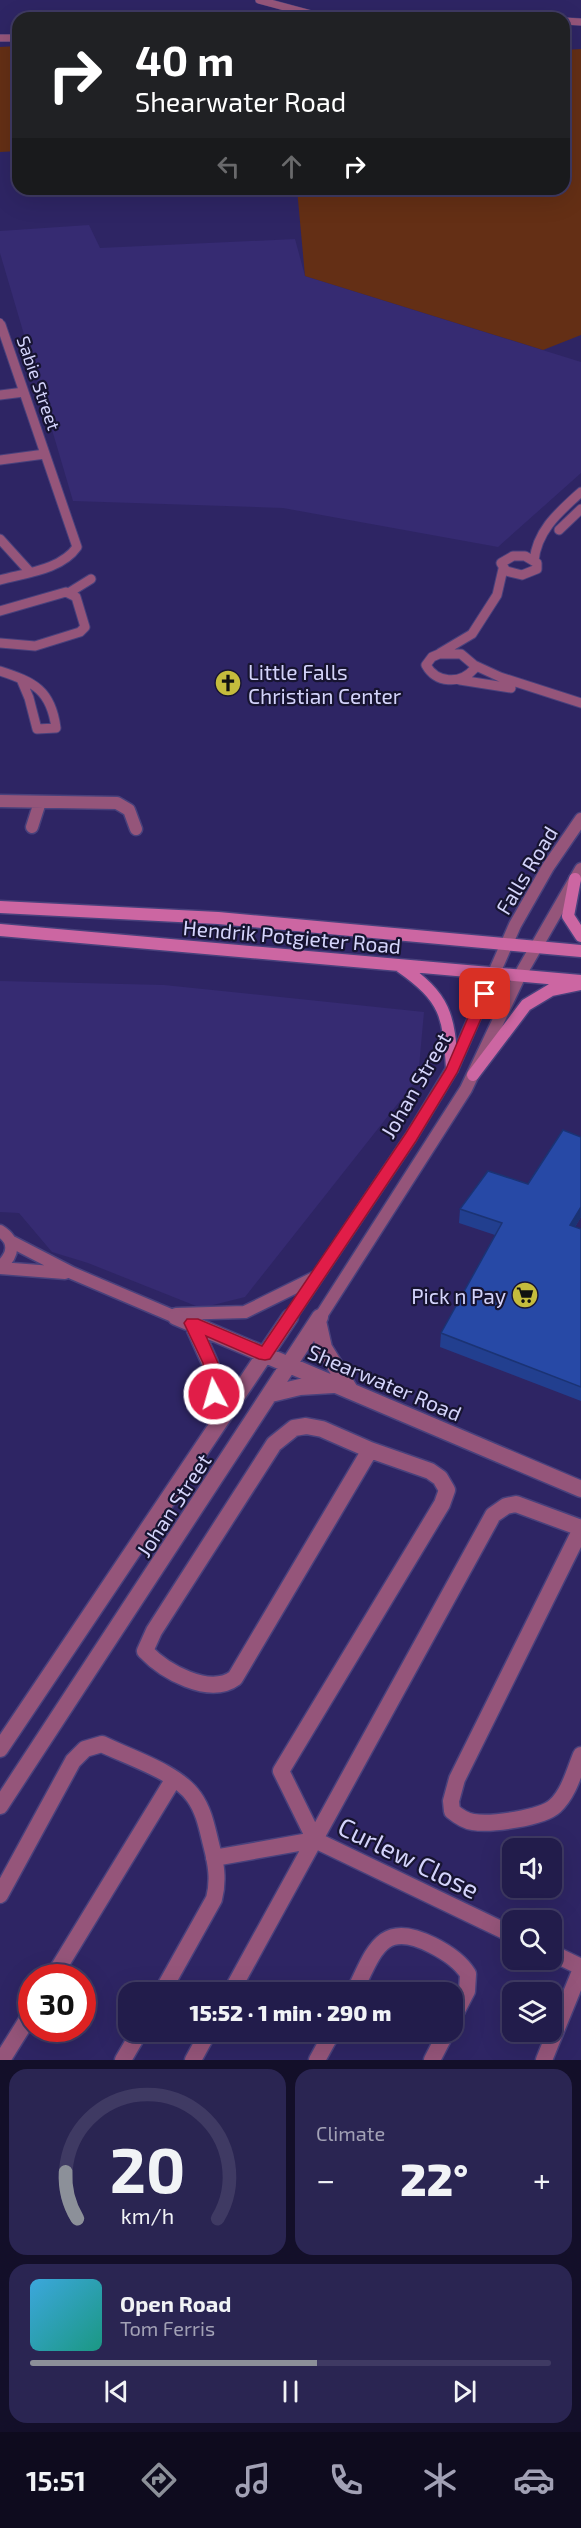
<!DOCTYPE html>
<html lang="en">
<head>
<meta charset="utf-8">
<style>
  :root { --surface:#221c4b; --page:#2a2552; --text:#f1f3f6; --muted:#a2a1b5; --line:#3f3a63; --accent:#8c9099 }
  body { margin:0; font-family:"Exo 2",sans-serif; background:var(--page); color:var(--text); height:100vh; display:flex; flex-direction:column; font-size:22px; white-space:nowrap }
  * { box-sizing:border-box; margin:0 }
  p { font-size:20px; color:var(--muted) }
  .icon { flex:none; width:33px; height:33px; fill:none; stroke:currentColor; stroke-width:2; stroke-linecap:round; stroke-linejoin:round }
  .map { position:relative; height:2060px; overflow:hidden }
  .drawer { display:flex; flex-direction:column; gap:9px; padding:9px; background:#130f29; flex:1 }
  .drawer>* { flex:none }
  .banner { position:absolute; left:12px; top:12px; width:558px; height:183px; border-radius:18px; box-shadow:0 6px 24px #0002,0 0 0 2px var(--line); background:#202124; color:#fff; overflow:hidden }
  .fabs { position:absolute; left:502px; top:1838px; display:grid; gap:12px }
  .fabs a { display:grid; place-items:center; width:60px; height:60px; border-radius:12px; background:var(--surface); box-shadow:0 6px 24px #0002,0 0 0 2px var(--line); font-size:30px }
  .speed { position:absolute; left:18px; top:1964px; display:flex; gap:12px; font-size:30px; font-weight:700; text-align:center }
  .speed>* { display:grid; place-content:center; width:78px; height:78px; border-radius:50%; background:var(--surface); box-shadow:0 6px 24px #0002,0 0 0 2px var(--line); line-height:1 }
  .speed .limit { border:9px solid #d22; background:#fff; color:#111 }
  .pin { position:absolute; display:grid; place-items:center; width:51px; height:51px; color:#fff; margin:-26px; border-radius:12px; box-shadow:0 3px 9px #0006 }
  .me { position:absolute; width:66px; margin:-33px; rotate:354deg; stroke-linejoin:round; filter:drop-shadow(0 0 4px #0008) }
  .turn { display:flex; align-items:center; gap:21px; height:126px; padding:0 24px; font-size:27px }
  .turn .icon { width:78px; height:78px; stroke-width:2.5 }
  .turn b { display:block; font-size:42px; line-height:51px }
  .lanes { display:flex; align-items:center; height:57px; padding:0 24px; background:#0003; justify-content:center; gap:30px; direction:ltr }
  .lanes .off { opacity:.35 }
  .big { font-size:45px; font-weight:800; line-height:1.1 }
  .drawer .widget { flex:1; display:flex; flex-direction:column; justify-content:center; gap:9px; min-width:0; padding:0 21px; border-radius:18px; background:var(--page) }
  .drawer .dial { align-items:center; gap:0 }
  .dial svg { height:156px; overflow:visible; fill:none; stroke:var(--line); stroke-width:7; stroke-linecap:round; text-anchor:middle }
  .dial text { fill:var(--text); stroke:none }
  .song { display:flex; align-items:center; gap:18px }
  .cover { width:72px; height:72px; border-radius:9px; background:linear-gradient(135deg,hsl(200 70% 55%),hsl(170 70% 35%)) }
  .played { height:6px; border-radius:3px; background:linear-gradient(90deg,var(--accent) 55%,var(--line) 55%) }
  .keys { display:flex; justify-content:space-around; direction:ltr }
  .heat { display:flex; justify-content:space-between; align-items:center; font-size:33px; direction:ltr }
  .drawer .tiles { flex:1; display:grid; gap:9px; grid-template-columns:1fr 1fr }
  .widget:last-child { grid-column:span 2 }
  .trip { position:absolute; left:118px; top:1982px; width:345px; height:60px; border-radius:18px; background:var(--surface); box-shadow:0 6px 24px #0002,0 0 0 2px var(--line); font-weight:800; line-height:60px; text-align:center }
  .tab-bar { display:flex; height:96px; justify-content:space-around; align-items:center; background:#0e0b1e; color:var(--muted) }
  .tab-bar .icon { width:42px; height:42px }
  .tab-bar .selected { color:var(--accent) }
  .tab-bar b { font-size:27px; color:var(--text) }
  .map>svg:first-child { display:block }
</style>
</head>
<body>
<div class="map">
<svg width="581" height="2060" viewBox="0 0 581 2060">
  <rect width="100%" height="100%" fill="#2e2564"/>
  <path fill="#362b72" d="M89,225l11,23 195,-9 10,37 276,86v111l-83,74 -215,-39 -210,-7 -73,-248v-22z
    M0,981l164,4 260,27 -6,66 -173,219 -44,11 -113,-45 -36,-11 -33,-39 -19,-1z"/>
  <path fill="#642f15" d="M18,46v105l-18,1v-105z
    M581,49v286l-38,15 -238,-74 -8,-87h267v-139z"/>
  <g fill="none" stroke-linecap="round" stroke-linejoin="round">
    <defs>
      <path id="minor-far3" d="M259,0l67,18
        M564,21l17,1
        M0,38h18
        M0,322l1,4"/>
      <path id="minor-far2" d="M0,395l24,-3
        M0,460l45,-6
        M559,530l22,-21
        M0,539l29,32
        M513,556h12l12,7v6l-15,6 -16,-4 -5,-8z
        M534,561c3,-31 25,-49 47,-69
        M0,580c25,-7 61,-10 77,-33l-76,-222
        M70,592l21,-13
        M0,611l66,-19 10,5 9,30 -5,5 -45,14 -35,-3
        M440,653l32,-19 25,-39 6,-26
        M439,654h22l13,11v4c-14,16 -38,14 -48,-4l6,-8z
        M474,665l26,12 81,26
        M0,671c34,11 51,19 56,57l-19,1 -8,-31 -8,-19
        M460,680l51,8"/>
      <path id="minor-far1" d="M0,801l117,2 12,7 7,19
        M32,827l8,-25
        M0,1231c16,10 14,24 0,36
        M12,1242l60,31 108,46
        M0,1268l65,5
        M176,1314l69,-2 71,-35
        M289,1319l122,-182 41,-68 63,-144 33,-58 33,-48
        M319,1319l147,-230 54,-114 61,-106"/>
      <path id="minor" d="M176,1317l405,172
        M318,1321l6,27 26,42
        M192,1323l18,40 6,64
        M271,1394l29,-7 33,-2
        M306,1426l16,3 48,21 -135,228c-26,19 -71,-7 -90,-27l9,-20 120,-187 20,-16z
        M581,1529l-124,250 -6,22 1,10c6,5 13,10 21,11 18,3 69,-4 82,-16 14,-13 19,-34 26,-51
        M0,1749l290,-432
        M0,1806l320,-489
        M315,1840l-34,-69 161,-267 5,-14 -7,-12 -10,-7 -60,-21
        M315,1840l198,95
        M214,1858l101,-18
        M0,1895l73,-134 12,-12 17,-5c26,13 75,28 92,53 10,14 13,31 17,47 5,19 8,36 3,55l-52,93
        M552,1953l29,14
        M53,1977l120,-197
        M231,1992l262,-477 13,-9 10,-2 65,24
        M354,1992c20,-40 27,-73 78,-47 14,7 28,16 36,29l-1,17 -14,27
        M2,2060l30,-48
        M123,2060l17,-29
        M193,2060l16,-29
        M317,2060l16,-29
        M432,2060l15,-29
        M544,2060l37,-91"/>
      <path id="secondary" d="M575,879l-7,37 13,20
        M0,907l218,11 363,33
        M0,930l581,51
        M400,966c46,32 49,49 52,103
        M473,1075l53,-70 25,-15 29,-6"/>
    </defs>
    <use href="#minor-far3" stroke="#49417c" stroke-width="8"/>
    <use href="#minor-far2" stroke="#49417c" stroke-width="11"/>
    <use href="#minor-far1" stroke="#49417c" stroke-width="15"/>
    <use href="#minor" stroke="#49417c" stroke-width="19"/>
    <use href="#secondary" stroke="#49417c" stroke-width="15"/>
    <use href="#minor-far3" stroke="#95557a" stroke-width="7"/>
    <use href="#minor-far2" stroke="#95557a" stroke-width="9"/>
    <use href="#minor-far1" stroke="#95557a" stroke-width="12"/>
    <use href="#minor" stroke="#95557a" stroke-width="16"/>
    <use href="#secondary" stroke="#cc66a2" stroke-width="12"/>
  </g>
  <path fill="#223f8f" d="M581,1137v80l-6,10 6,2v172l-141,-54 1,-14 54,-98 -36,-12 1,-14 68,-25z"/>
  <path fill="#1b3374" d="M581,1207v10l-13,21 2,-13z"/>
  <path fill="#2749a6" stroke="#1b3374" stroke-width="1.5" d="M563,1130l18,7v70l-11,18 11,4v158l-140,-54 61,-110 -42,-14 28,-38 40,13z"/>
  <path fill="#e11d48" stroke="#92132f" stroke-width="1.5" d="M485,989l7,5 -35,79 -41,68 -146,218 -5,1 -6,-1 -53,-23 12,27 4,31 -2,5 -6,1 -6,-1 -5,-36 -19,-40 3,-4h11l64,27 144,-213 40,-64 32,-75z"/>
  <defs>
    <symbol id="church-disc" viewBox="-11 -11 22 22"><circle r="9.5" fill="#c5bc3d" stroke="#171431"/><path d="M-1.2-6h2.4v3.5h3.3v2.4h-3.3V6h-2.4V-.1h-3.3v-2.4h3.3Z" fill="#111"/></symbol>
    <symbol id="supermarket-disc" viewBox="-11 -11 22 22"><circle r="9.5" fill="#c5bc3d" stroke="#171431"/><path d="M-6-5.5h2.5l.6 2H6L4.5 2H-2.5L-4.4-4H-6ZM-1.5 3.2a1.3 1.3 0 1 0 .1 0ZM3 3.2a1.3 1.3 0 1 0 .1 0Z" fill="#111"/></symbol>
  </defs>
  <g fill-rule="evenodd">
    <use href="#church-disc" x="213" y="668" width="30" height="30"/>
    <use href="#supermarket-disc" x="510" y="1280" width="30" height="30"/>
  </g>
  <g text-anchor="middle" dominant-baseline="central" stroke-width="4.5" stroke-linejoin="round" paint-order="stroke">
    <g font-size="18" fill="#d4d4fb" stroke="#171431">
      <text transform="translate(39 383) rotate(71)">Sabie Street</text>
    </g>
    <g font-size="21" fill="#d4d4fb" stroke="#171431" text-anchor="start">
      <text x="248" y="671">Little Falls<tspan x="248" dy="24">Christian Center</tspan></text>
      <text x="506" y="1295" text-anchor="end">Pick n Pay</text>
    </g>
    <g font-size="21" fill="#d4d4fb" stroke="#171431">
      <text transform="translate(526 870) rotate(-59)">Falls Road</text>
      <text transform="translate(292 936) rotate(5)">Hendrik Potgieter Road</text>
      <text transform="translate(415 1085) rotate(-60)">Johan Street</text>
      <text transform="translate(385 1382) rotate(23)">Shearwater Road</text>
      <text transform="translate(173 1505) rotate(-57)">Johan Street</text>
    </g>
    <g font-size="26" fill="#d4d4fb" stroke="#171431">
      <text transform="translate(409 1857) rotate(26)">Curlew Close</text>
    </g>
  </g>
</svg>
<div class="fabs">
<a><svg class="icon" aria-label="sound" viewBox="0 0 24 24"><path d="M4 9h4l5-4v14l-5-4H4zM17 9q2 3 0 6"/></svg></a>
<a><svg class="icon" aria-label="search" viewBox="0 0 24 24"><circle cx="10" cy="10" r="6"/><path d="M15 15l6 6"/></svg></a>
<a><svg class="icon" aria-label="layers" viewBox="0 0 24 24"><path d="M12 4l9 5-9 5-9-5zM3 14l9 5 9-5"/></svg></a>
</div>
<div class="speed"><div class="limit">30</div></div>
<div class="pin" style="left:485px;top:994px;background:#d93025"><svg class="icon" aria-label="arrive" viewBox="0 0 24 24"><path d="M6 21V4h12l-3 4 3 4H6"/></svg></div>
<svg class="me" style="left:214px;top:1394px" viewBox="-20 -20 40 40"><circle r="17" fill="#e11d48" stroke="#fff" stroke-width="3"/><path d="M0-11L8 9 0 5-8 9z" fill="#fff"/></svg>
<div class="trip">15:52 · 1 min · 290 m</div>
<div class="banner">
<div class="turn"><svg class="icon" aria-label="right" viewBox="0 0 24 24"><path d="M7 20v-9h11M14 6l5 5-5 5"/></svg><div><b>40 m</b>Shearwater Road</div></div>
<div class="lanes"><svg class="icon off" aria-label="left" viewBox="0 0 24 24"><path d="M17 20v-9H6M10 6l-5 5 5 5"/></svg><svg class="icon off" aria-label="ahead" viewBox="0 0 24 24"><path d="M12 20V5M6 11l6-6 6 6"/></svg><svg class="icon" aria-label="right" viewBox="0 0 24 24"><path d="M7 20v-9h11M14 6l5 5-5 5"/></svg></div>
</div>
</div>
<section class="drawer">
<div class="tiles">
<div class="widget dial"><svg viewBox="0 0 100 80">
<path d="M14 69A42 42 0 1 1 86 69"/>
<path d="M14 69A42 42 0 0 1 8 45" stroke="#8c9099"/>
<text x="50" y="56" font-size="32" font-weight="700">20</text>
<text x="50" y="72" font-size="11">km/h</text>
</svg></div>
<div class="widget"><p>Climate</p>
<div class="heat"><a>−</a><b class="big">22°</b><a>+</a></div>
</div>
<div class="widget">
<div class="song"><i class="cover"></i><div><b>Open Road</b><p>Tom Ferris</p></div></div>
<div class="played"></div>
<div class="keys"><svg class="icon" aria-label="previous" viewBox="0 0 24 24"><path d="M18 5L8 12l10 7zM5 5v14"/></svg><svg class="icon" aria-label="pause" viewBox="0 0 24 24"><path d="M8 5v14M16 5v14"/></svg><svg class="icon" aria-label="next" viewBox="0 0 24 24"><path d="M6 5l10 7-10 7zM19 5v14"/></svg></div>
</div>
</div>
</section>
<nav class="tab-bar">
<b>15:51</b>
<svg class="icon selected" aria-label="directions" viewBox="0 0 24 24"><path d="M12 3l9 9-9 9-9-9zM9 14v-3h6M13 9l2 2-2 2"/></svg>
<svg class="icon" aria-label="music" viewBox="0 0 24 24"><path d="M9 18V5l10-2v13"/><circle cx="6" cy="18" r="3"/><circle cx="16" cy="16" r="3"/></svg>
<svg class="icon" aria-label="phone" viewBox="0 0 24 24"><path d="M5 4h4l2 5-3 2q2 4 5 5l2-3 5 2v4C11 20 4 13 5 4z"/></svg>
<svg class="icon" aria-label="climate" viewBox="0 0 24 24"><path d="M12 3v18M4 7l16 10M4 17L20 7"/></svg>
<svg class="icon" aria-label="car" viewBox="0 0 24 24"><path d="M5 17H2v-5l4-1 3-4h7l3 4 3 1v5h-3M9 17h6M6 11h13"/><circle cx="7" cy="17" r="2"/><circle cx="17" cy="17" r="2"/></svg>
</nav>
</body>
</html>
